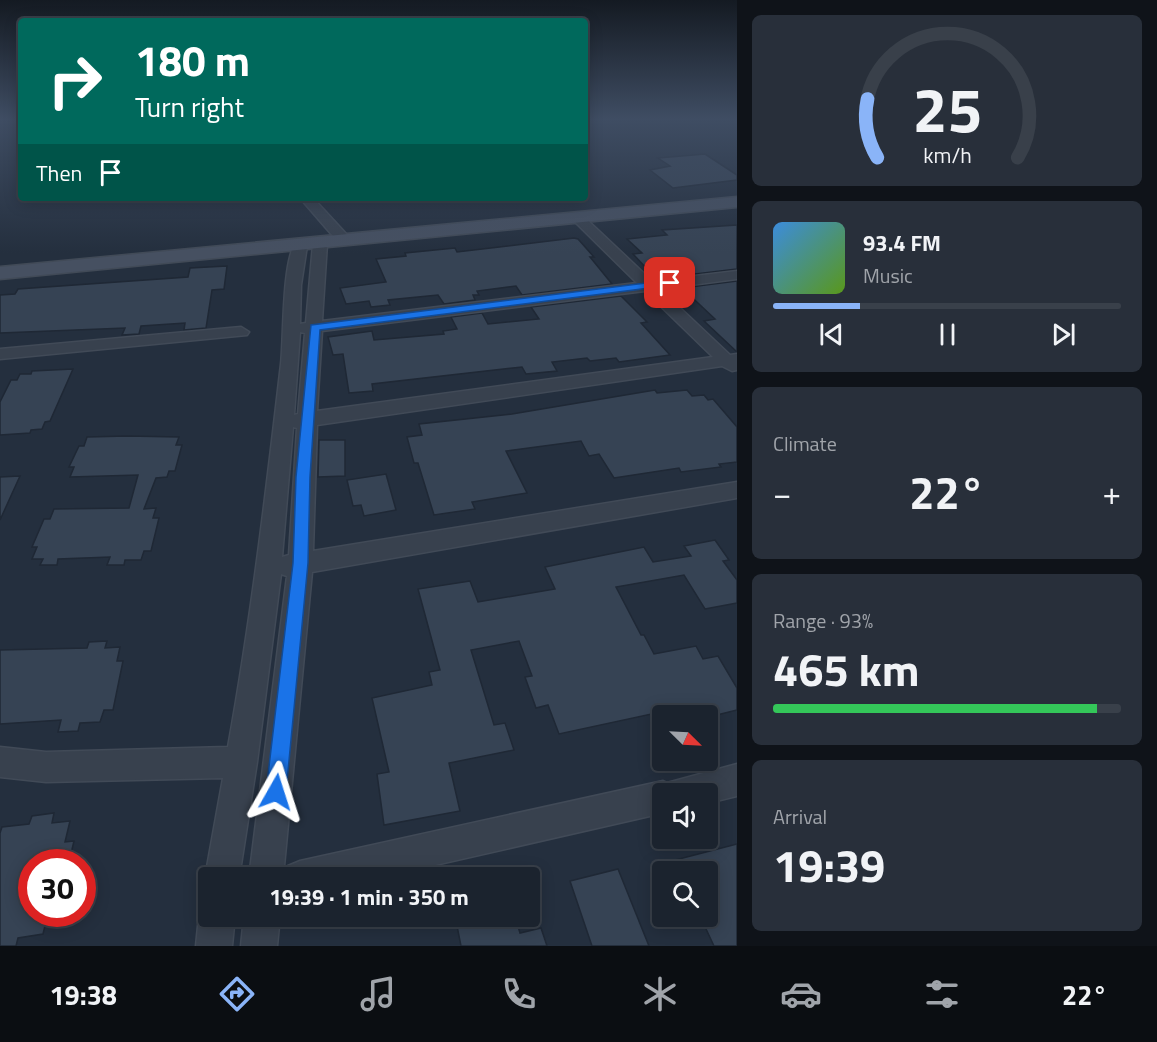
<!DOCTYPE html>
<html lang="en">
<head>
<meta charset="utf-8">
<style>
  :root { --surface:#1b232e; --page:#282f3a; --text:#f1f3f6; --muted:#a0a4aa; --line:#39404a; --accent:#8ab4f8 }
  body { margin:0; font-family:"Titillium Web",sans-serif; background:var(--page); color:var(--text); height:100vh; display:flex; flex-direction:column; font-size:22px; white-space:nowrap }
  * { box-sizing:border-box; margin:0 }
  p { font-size:20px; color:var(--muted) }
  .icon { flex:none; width:33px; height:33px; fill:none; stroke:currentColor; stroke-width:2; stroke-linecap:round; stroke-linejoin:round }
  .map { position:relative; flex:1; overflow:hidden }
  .panel { display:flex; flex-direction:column; gap:15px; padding:15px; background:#0f1319; width:420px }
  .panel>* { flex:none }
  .guide { position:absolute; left:18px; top:18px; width:570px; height:183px; border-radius:6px; box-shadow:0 3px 15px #0003,0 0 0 2px var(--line); background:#00695c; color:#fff; overflow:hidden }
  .needle { width:39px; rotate:114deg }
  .fabs { position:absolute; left:652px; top:705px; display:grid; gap:12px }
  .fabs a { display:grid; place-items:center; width:66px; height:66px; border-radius:6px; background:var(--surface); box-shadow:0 3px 15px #0003,0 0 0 2px var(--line); font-size:30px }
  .speed { position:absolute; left:18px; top:849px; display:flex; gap:12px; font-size:30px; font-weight:700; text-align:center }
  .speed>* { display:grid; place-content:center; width:78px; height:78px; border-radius:50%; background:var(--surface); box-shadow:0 3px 15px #0003,0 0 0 2px var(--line); line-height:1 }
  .speed .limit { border:9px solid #d22; background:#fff; color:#111 }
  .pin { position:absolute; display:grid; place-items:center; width:51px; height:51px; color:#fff; margin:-26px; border-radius:12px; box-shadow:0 3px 9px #0006 }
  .me { position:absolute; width:66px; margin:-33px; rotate:6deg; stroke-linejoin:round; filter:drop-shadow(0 0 4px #0008) }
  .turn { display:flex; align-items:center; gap:21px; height:126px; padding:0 18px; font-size:27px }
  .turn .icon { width:78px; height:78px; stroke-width:2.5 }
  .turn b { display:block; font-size:42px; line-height:51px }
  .then { display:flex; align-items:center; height:57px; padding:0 18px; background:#0003; gap:12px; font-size:22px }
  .big { font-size:45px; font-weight:700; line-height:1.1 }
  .panel .card { flex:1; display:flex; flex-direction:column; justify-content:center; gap:9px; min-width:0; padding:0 21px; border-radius:9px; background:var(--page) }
  .panel .dial { align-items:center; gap:0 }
  .dial svg { height:156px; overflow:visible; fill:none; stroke:var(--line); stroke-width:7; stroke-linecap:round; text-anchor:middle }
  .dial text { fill:var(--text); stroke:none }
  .song { display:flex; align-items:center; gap:18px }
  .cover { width:72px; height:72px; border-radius:9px; background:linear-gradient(135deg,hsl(210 70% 55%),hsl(90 70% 35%)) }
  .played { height:6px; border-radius:3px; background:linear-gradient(90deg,var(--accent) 25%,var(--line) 25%) }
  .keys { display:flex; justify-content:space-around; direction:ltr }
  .heat { display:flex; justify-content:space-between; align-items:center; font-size:33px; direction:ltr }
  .charge { height:9px; border-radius:4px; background:linear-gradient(90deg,#34c759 93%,var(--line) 0) }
  .trip { position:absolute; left:198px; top:867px; width:342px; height:60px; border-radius:6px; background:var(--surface); box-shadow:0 3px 15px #0003,0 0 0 2px var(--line); font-weight:700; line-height:60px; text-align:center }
  .tab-bar { display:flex; height:96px; justify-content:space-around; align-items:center; background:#0b0e12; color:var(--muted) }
  .tab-bar .icon { width:42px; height:42px }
  .tab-bar .on { color:var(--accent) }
  .tab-bar b { font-size:27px; color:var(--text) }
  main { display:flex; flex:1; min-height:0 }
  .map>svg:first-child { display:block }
</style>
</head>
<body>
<main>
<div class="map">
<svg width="737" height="946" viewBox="0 0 737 946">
  <rect width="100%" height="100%" fill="#242f3e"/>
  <path fill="#364354" stroke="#1f2835" stroke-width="1.5" d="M705,154l32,21v5l-64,8 -23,-18 20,-4 -12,-8z
    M737,225v44l-67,8 -8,-7 -13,1 -16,-17 9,-1 -15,-14 40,-4 -5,-5z
    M574,238l4,1 16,18h-4l22,27 -90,11 -6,-9 -39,5 2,4h-6l2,5 -31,4 -6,-9 -50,5 2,5 -19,2 -2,-6 -23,3 -6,-16 46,-6 -10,-23 30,-3 -1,-3 50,-5 2,4z
    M227,266l-3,23 -12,1 -6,38 -22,2 1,-7 -44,3 -2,8 -17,1 3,-7 -125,5v-38l15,-1 3,-5 170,-12 2,-9z
    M737,281v71l-33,-31 11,-2 -33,-31z
    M621,296l26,26 -6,1 29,32 -51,7 -3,-4 -26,3 -3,-3 -35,4 5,9 -31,3 -4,-7 -150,17 1,7 -24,2 -6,-39 -10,1 -5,-18 44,-6 2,9 70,-6 -1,-3 14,-2 -6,-12 31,-4 6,11 51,-5 -8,-12z
    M73,369l-23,52 -5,1 -3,7 -11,1 -1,3 -30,2v-33l11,-22h6l3,-6h11l1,-3z
    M655,390l2,3 30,-3 5,6 12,-1 4,5 5,-1 24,28v35l-18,2 2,3 -40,5 -2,-4 -65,10 -15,-24 -10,2 -8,-15 -75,10 21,42 -55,9 3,7 -41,6 -16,-52h-4l-7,-26 15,-2 -3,-11 93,-10z
    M127,436l52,1 -3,8h6l-7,26h-6l-2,6 -11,1 -12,31 12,-1 -3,10h6l-8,33h-7l-3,9h-16l-1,5h-17l3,-8 -52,2 -1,6h-17l3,-6h-11l5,-12h-5l12,-28h6l4,-10 75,-1 9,-33 -68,2 4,-10h-5l10,-21h5l3,-9z
    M319,440h26v36l-27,1z
    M386,474l10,36 -32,6 -3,-11 -8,1 -6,-26z
    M20,476l-20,44v-43z
    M715,540l14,20 -6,1 14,19v23l-32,6 -21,-34 -68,12 25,48h3l10,19 42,-8 7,13 15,-3 19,32v22l-24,6h-14l-6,-11 -134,29 -11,-29 -12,3 -11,-31 7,-1 -13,-35 -48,9 23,75 11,-2 9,27 -65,13 11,48 -76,14 -7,-51 12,-2 -17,-74 60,-13 -3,-13 11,-2 -22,-81 52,-8 8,21 77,-13 -10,-22 99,-20 9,15 38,-6 -7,-10z
    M107,641l-2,7 15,-1 -3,14h6l-10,49h-9l-4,12 -20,1 -2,8 -20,1 3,-12 -61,4v-74l87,-2 2,-6z
    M54,813l-2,10 18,-2 -5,21 9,-1 -5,21h-37v52h16l-5,20 -25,4 -2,8h-16v-113l2,-6 27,-3 3,-8z
    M737,844v102h-23l-14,-30h8v-44h-55l-1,-6z
    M618,869l31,77h-57l-22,-65z
    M455,916h60l5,17 21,-5 6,18h-86z"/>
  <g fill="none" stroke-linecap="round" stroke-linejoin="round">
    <defs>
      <path id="street" d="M300,198h13l36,39 2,3 -2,3h-10z
        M578,214l4,1 70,66 85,-10v8l-77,10 70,66 7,-1v16l-5,1 -10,-5 -405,59 -4,126 424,-69v16l-425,74 -29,305 5,-11 12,-5 363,-80 4,2 70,-19v32l-29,7v-9h-45v19l-285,65h-129l38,-302 -6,-2 -24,188 -18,116h-31v9l-3,-9 18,-100 -177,4 -46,-5v-30l46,5 182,-5c23,-127 38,-254 53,-383 3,-29 1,-98 14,-121l5,-1 7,4 -6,39 -1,39 6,-1 7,-79 7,-4 7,4 -5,77 315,-38 -63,-62 -2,-3zM645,291l68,66 -396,54 5,-80zM300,332l5,1 -7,81 -4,1zM293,427l4,1 -8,127 -7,2z
        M241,327l8,5 -2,3 -247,24v-10z
        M208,902v14h27l-3,30h-36l3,-30 5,-13z
        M244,916h36l-3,30h-36z"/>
      <path id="secondary" d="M737,197v10l-737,72v-12z"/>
    </defs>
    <use href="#street" stroke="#414a57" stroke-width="3"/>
    <use href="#secondary" stroke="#414a57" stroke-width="3"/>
    <use href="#street" fill="#38414e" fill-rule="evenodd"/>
    <use href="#secondary" fill="#465061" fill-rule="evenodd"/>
  </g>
  <linearGradient id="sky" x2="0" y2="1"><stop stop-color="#141a22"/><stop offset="0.47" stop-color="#3f4d63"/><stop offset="1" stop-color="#3f4d63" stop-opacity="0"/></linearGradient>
  <rect width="737" height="253" fill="url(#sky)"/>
  <path fill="#1a73e8" stroke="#114b97" stroke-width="1.5" d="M670,280l3,1v4l-353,45 -10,147 -2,86 -22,229 -3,8 -7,3 -7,-3 -3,-8 27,-229 3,-86 15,-152z"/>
</svg>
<div class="fabs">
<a><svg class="needle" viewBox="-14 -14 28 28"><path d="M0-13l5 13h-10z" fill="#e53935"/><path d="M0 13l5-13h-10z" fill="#a0a4aa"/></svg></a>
<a><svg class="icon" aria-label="sound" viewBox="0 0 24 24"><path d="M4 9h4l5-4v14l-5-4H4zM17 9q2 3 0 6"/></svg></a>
<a><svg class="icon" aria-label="search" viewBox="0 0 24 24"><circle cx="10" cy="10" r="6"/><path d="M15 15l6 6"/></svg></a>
</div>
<div class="speed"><div class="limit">30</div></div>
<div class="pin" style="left:670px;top:283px;background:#d93025"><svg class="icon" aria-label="arrive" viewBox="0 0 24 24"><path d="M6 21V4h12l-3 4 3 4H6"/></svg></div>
<svg class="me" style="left:276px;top:792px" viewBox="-20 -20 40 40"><path d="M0-17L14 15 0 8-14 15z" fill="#1a73e8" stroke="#fff" stroke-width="4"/></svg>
<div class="trip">19:39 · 1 min · 350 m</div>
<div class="guide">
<div class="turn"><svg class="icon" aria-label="right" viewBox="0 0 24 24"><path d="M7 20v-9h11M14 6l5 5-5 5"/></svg><div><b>180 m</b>Turn right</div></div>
<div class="then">Then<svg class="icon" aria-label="arrive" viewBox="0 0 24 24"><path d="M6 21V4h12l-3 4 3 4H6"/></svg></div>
</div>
</div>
<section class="panel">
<div class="card dial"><svg viewBox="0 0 100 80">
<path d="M14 69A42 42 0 1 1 86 69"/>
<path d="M14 69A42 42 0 0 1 9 39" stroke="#8ab4f8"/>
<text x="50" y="56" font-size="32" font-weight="700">25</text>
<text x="50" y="72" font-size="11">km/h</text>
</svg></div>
<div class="card">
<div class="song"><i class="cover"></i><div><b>93.4 FM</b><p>Music</p></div></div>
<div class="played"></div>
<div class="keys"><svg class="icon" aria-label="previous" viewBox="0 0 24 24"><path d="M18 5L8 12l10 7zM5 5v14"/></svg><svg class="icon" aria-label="pause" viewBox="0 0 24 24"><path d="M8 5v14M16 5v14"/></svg><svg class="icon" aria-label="next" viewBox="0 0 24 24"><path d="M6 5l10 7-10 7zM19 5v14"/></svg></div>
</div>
<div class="card"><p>Climate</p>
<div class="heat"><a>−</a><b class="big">22°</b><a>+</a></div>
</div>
<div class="card"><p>Range · 93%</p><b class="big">465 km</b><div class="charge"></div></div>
<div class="card"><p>Arrival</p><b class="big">19:39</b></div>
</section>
</main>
<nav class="tab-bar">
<b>19:38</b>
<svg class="icon on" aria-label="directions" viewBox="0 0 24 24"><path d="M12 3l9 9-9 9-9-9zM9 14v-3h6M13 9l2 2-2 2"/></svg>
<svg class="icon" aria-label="music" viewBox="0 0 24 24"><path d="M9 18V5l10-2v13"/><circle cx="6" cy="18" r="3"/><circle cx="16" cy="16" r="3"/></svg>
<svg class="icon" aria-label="phone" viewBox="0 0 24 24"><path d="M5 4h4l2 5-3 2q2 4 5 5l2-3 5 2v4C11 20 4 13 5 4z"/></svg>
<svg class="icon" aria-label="climate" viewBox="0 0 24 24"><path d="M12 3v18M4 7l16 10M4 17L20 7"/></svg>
<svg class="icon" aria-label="car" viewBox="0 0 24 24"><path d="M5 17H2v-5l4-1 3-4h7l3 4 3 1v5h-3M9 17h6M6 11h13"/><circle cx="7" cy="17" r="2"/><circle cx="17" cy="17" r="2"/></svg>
<svg class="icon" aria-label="filters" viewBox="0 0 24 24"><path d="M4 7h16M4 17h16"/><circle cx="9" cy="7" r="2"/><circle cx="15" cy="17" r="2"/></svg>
<b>22°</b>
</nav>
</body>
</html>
